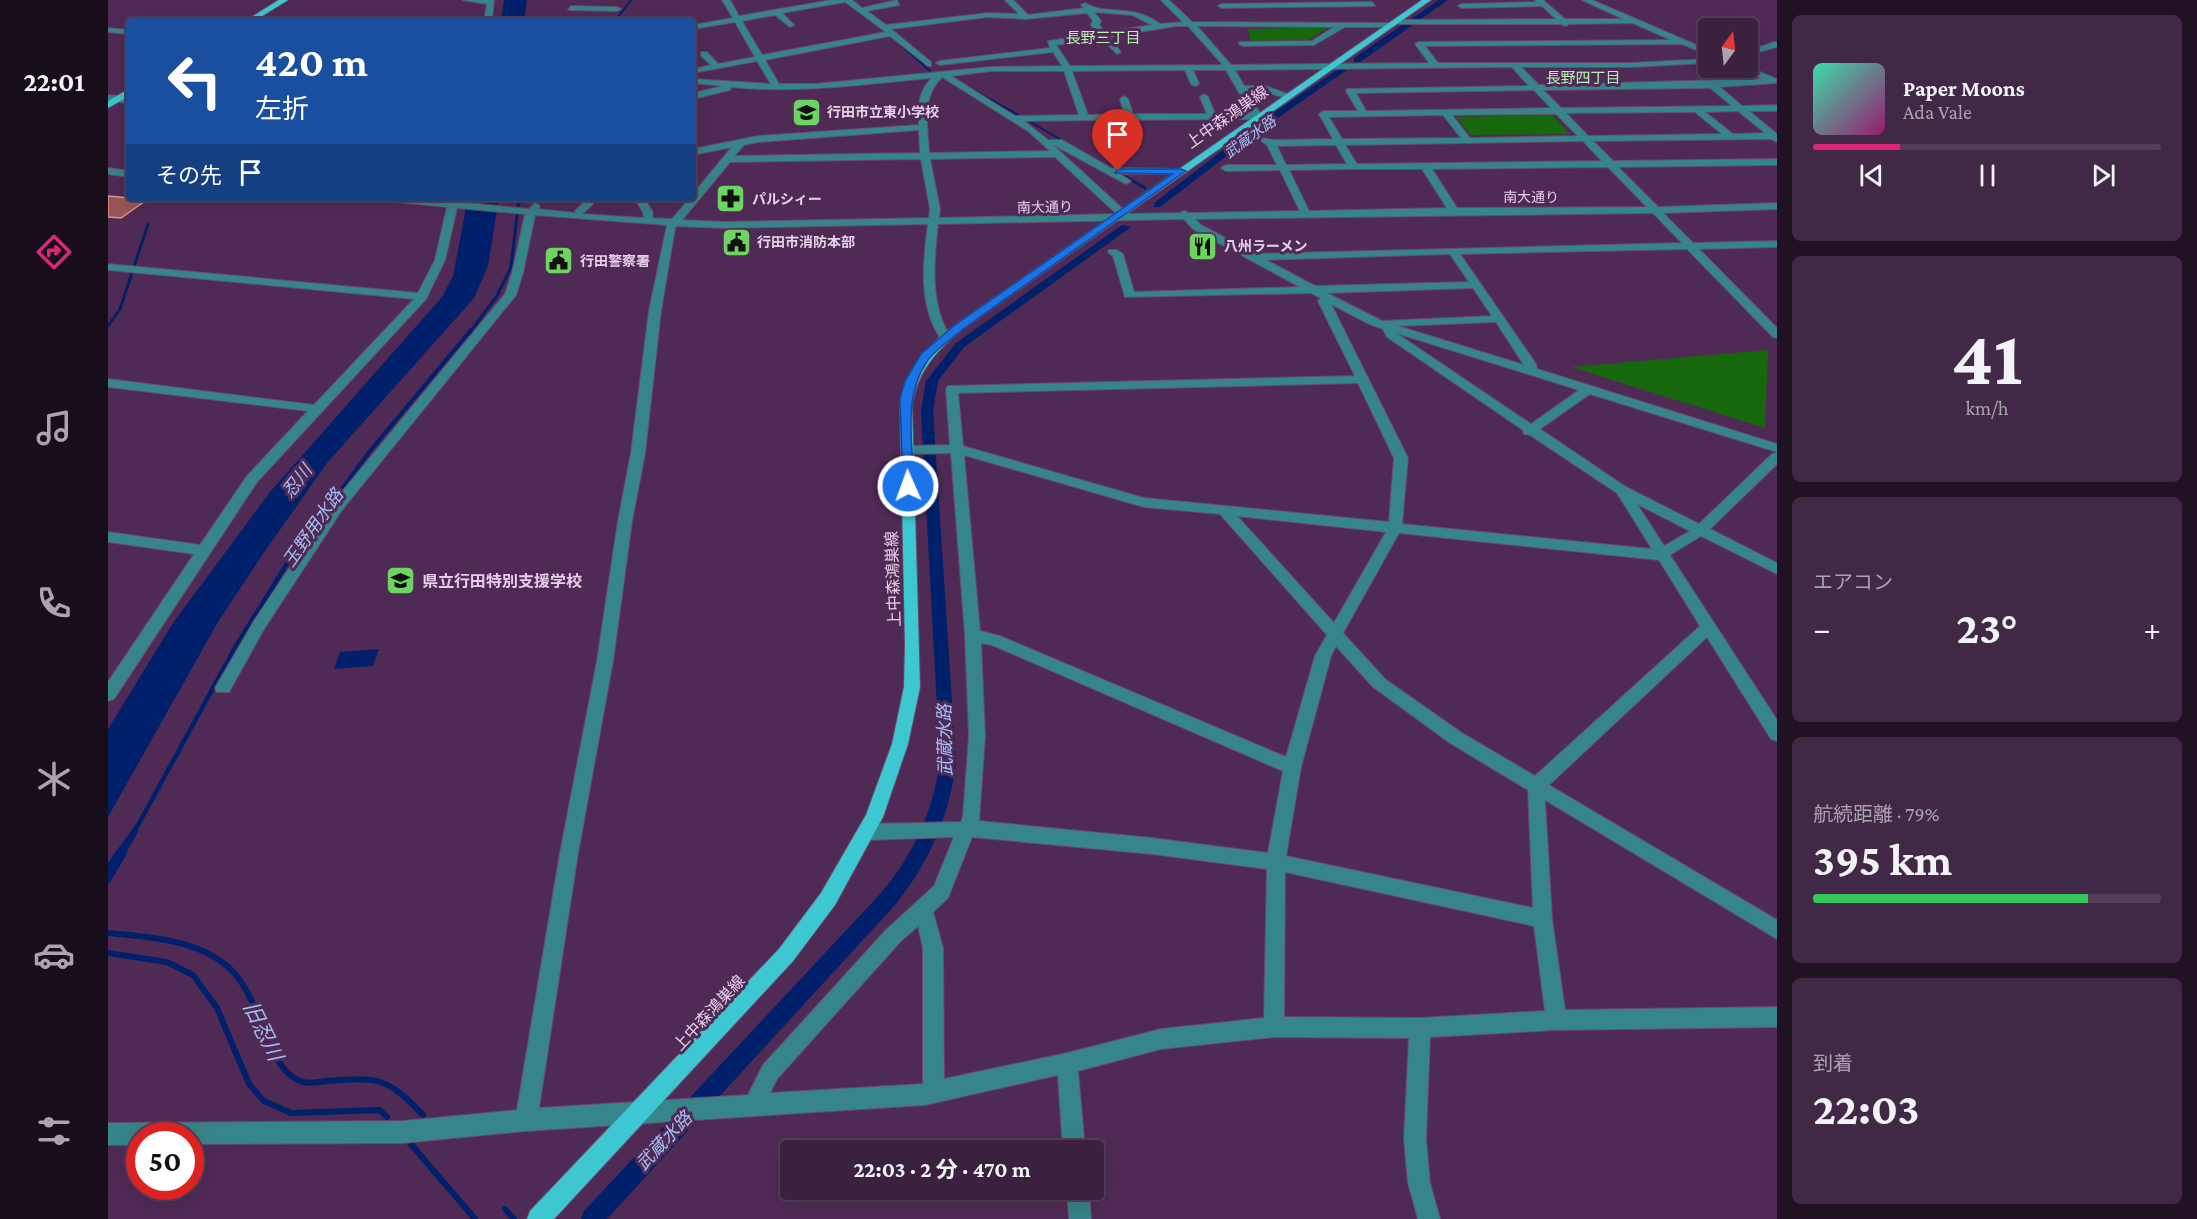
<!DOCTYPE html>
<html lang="ja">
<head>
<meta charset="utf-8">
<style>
  :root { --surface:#3b2040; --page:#422847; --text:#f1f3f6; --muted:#aca3b1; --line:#543e59; --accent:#db2777 }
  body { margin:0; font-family:"Crimson Pro","Noto Sans JP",serif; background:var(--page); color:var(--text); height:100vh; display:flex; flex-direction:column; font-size:22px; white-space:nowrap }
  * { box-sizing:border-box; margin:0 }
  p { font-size:20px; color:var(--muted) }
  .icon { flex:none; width:33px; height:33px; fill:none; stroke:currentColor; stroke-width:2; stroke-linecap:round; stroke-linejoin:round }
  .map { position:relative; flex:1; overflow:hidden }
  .details { display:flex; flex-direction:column; gap:15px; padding:15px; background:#201223; width:420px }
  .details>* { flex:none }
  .hud { position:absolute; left:18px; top:18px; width:570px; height:183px; border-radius:6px; box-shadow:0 6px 24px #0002,0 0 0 2px var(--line); background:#1a4fa0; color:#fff; overflow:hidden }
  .needle { width:39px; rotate:15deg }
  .tools { position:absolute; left:1590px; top:18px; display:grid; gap:12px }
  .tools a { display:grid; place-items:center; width:60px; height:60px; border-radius:6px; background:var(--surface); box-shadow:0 6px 24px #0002,0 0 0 2px var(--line); font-size:30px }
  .speed { position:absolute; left:18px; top:1122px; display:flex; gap:12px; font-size:30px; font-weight:700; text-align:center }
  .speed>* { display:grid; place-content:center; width:78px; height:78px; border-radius:50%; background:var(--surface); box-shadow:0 6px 24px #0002,0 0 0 2px var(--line); line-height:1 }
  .speed .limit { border:9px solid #d22; background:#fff; color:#111 }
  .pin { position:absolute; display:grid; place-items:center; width:51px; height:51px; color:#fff; margin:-62px -26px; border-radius:50% 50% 50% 0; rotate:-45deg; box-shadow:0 0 6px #0007 }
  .pin .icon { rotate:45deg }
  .me { position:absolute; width:66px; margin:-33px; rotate:358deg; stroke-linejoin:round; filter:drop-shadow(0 0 4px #0008) }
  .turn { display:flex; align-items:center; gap:21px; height:126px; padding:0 30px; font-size:27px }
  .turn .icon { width:78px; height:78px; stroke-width:2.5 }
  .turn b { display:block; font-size:42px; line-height:51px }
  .then { display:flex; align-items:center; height:57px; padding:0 30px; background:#0003; gap:12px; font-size:22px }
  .big { font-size:45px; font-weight:700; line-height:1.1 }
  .details .widget { flex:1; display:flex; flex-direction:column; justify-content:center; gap:9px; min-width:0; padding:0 21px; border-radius:9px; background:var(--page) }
  .details .dial { align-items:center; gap:0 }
  .dial b { font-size:78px; line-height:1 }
  .song { display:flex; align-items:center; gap:18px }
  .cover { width:72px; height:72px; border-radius:9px; background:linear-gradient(135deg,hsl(160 70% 55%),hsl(320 70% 35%)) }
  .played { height:6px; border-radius:3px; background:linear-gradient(90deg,var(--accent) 25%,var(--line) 25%) }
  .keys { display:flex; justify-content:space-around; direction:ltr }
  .heat { display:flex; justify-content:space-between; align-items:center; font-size:33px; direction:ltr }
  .charge { height:9px; border-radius:4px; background:linear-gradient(90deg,#34c759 79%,var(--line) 0) }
  .trip { position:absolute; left:672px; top:1140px; width:324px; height:60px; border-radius:6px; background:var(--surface); box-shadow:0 6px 24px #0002,0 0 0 2px var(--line); font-weight:700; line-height:60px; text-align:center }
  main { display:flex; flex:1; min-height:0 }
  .menu { display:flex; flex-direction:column; width:108px; justify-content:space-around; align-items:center; background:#180d1a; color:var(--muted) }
  .menu .icon { width:42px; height:42px }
  .menu .active { color:var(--accent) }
  .menu b { font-size:27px; color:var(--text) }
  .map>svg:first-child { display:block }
</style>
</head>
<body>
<main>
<nav class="menu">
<b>22:01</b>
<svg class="icon active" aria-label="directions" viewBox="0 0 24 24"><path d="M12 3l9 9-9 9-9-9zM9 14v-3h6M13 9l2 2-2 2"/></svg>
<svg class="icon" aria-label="music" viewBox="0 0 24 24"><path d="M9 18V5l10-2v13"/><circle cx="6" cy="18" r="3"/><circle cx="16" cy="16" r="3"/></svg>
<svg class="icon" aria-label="phone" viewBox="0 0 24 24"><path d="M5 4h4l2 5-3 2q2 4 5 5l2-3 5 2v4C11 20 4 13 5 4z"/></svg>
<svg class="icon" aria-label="climate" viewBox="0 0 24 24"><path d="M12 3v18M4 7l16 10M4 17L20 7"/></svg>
<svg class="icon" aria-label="car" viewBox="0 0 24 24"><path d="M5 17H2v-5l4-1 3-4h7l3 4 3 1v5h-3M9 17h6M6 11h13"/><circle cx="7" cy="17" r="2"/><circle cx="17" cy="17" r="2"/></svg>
<svg class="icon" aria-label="filters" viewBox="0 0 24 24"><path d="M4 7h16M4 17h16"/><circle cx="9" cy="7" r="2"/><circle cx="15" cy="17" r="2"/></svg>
</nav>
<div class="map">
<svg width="1669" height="1219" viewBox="0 0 1669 1219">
  <rect width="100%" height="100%" fill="#4f2a55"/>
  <path fill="#17680d" d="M1221,27l-21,13 -57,1 -3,-12z
    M1444,115l18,19 -99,1 -15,-18z
    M1660,350l-3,78 -194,-61z"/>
  <path fill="#00206b" d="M396,0h23l-3,21h-23z
    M360,198h31l-11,68 -14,32 -147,165 -62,88 -47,71 -110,195v-88l65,-106 97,-131 172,-195 11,-21z
    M271,649l-6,17 -39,3 6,-17z"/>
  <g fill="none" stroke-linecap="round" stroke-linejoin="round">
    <path stroke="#00206b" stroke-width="2" d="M734,0l29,21
      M507,21l16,-21
      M784,37l38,34
      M857,85l53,30
      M917,119l40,23"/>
    <path stroke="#00206b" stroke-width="3" d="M1008,171l29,17
      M0,326l12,-17 28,-85
      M362,332l27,-36 14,-29 8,-69"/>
    <path stroke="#00206b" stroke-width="4" d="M179,563l83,-112 101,-121"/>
    <path stroke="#00206b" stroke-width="4.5" d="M9,854l21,-29 98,-179 52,-84
      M15,854l13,-23"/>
    <path stroke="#00206b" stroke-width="6" d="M0,869l10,-16
      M0,880l16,-27
      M0,933c46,5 108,7 135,52 10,15 16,34 23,50 8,17 13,34 30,44 9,6 20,3 31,2 51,-4 60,-4 96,34
      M0,953l59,9 26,13 24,33 32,76 15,17 27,12 88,-3 8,7
      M301,1142l66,77
      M397,1209l9,10"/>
    <path fill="#00206b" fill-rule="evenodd" d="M1331,0h9l-88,62h-6v-4z
      M1232,68l7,2 -84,58 -103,79h-6v-4l103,-79z
      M1014,225l9,2 -167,120 -26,34 -5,30 23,352c-7,54 -27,100 -61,142l-288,314h-26l3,-8 297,-318c33,-39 51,-80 59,-130l-19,-352 5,-30 30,-38z"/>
  </g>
  <path fill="#975756" stroke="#db9592" stroke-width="1.5" d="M0,196l21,2 19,1 -27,19 -13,-1z"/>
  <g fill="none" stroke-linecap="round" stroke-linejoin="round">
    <defs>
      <path id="minor" d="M354,0h32l-2,21h-8l3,-17z
        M614,0h8l9,16 93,-16h20l10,8 35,-8 2,5 -32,6 19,14 102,-12 31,1 -14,-14h8l15,15 56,-7 -3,-3 4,-2c21,13 48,0 75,21l23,-2 -22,-22h8l23,22 200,1 3,-3 161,-1 -14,-13 -80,2 -4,-2 4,-2 75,-2 -2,-2h8l22,19h58l-41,-19h10l116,50v5l-26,-11 -257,2 13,17h193l77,-4v4l-77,4h-110l18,18 223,-6 -23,-11 9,-1 29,12 -1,4 -56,4 22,19 35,-1v6h-28l28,23v8l-6,-3 -178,2 20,20 164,-2v6l-159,2 40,40 119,-4v6l-114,4 30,30 84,-2v6l-78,2 78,79v10l-4,-1 -86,-88 -227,5 76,110 1,5 240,75v8l-187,-58 -50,35 86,58 73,37 73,-70 5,-1v11l-67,65 67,34v11l-76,-38 -31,19 107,165v21l-6,-2 -64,-102 -158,148 228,135v19l-232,-139 7,119 13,91 212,-3v20l-221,3 -126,7 -4,102 4,44 10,36h-22l-10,-36 -4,-44 5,-101 -135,-1 -113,12 -83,22 7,79h-22l-5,-75 -133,30 -399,26 -123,12 -213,1v-8h-50v9h-32v-22l295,-2 114,-11 43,-257 37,-192 21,-140 13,-68 18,-142 18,-86 -132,-10 -12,58 -7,22 -174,215 -78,119 -35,63h-12l-2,-4 39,-67 78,-117 173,-210 7,-21 13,-59 -68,-6 -12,52 -19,39 -169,183 -143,217 -6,2v-19l86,-128 -86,-12v-10l92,13 47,-69 61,-65 -200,-24v-8l206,26 100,-106 -306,-29v-6l310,29 17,-33 12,-53 -61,-6 -5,-3 67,3 1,-3h10l-1,4 71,7 6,-6 5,3 -2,3 38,4 -1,-2 8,-8 -4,-5h10l4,6 -11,10 62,4 -1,-6 -9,-14h10l9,14 -1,6 20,1 18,-21h3v-4l39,-47 -39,8v-6l65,-13 161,-11c-1,-19 -1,-34 13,-47 -68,6 -134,16 -201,9l-1,3 -37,9v-6l30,-7 -30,-3v-4l78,5 -14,-23 -64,12v-4l18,-4 -10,-9v-4h6l11,12 37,-7 -20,-35 -42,7v-4l40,-7zM737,2l41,30 -124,23 -20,-34 33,-6 15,12 4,-2 -12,-12zM986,12l38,3 20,10 -47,7 -6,-7 2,-4zM979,13l6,8 -2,4 7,9 -50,7 2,7 -110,13 -4,2 4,2 113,-13 9,14 -71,1 -176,17h-36l-14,-24 125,-24 38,30h3v-4l-40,-33 97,-12 38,2zM1525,23l38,17 -252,2 -4,2 14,19 -198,2 -34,-39 137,1 -22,14 -72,1 -1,2 4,2 71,-1 31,-18h47l3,-3h166l5,2 3,-2zM1068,26h12l35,39 -153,1 -14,-21 45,-7 16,16 4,-2 -12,-15zM1404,67l17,19 -182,3 -1,2 12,20h-35l-4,3 14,25 -60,1 -11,-2 -2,2 7,5 10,20h-51l-5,3 5,3 54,-1 20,41 -111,2 -5,-2 -4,2 -55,1v-3l-73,-67 74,40 5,-3 -11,-7h61l3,-1v-4l-73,-1 -49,-28h-14l-24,-19 75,-1 4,14 4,3 4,-3 -4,-14 154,-1 4,-3 -5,-3 -13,-22 18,1 25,7 4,-3 -29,-10h-21l-9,-16zM1077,70l6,14 4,2 4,-2 -6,-14h33l25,43 -36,1 -7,-17 -4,-3 -4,3 7,17h-74l-5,-15 -4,-3 -4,3 4,15 -36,1 -16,-44zM883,71h73l15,44 -64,1 -64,-40zM834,77l86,54 22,20 -121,2c-1,-28 -9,-54 13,-76zM1602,88l22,18 -171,2 -18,-18zM1426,90l17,18 -185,3 -10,-18zM1630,111l27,22 -32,1 -28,-22zM1587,112l27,22 -134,2 -22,-23zM1448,114l22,22 -108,2 -18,-23zM1335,115l18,23 -119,1 -13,-22zM811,130l1,23 -186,3 10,-11 14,-3zM1475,141l19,20 -245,3 -12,-19zM1228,145l11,19 -61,1 -9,-19zM947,157l62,57 -178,4 1,-9 -10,-50zM813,159l9,50 -1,9 -204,4 -43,-2 48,-58zM1500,167l39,40 -190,1 -25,-39zM1244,169h70l25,39 -138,3 -20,-41zM1545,213l29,30 -427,11 -54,-29 -6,-6zM1076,219l9,10 107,58 -166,5 -11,-38 -6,-4h-8l-1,2 5,4 12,41 186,-4 10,5 -3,3 37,75 -407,10 -2,3 4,56 -43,1 -6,4 6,4 44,-1 14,182 4,101 -6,80 -2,6 -94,2 -6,3 -3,5 3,5 6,3 87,-3 -20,49 -48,44 -123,135 -15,30 -209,13 39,-255 35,-192 19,-140 13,-68 16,-142 14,-83 2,-2 48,2 203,-4c-5,38 -10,82 13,115l4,1 6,-3c-22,-31 -17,-78 -13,-113zM1342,254l19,28 -154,4 -49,-26zM1365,288l19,28 -110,5 -55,-28zM1223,304l38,20 14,5 4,8 136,93 1,4 6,1 87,58 35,56 -250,-25 6,-66zM1388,322l28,43 -126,-39zM1288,333l183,57 -48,34zM1250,383l36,75 -5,64 -245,-24 -181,-52 -5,-53zM856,455l180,52 76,7 107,121 -12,21 -29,101 -286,-121 -20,-5zM1529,504l53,27 -26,15zM1129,516l149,16 -52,91zM1291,533l260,27 41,66 -165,150 -73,-43 -77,-54 -42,-46zM873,643l11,2 291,126 -15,82 -116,-15 -173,-17 6,-85zM1228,646l37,41 77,56 78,47 5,118 -247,-52 15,-89 30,-111zM864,837l180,17 115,15 -3,149 -103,11 -94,24 -123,26 -1,-131 -10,-36 15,-14zM1177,872l249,54 11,85 -125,7 -136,-1zM810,926l5,22v136l-153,9 7,-14 123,-137z
        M1264,2l3,4 -153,2 -4,-2 4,-2z
        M463,6l46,1 4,2 -4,2 -49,-1z
        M426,18l43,1 4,2h-50z
        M0,28l21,2v4l-21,-2z
        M1666,42h3v5l-29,8v-4z
        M0,95l21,2v6l-21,-2z
        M0,168l21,3v6l-21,-3z
        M959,1190h22l2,29h-22z"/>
      <path id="major" d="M171,0h9l-34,21h-9z
        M1314,0h9l-468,329c-27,22 -46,42 -51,77l8,281 -12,57 -25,73 -48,88 -42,56 -239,258h-27l3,-8 249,-262 42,-56 45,-78 26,-71 12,-57 1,-41 -5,-240c5,-37 26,-59 55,-81z
        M21,89v7l-21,12v-7z"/>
    </defs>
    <use href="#minor" stroke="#6a4870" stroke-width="2"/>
    <use href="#major" stroke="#6a4870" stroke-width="2"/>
    <use href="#minor" fill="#36858a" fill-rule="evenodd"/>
    <use href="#major" fill="#3dc7d1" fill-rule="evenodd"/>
  </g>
  <path fill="#1a73e8" stroke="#114b97" stroke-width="1.5" d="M1010,169h63l5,2 -223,158c-11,10 -26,19 -35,31 -26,36 -15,85 -14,126l-2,3h-9l-3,-90 5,-18 16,-27 34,-29 217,-151 -57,-1z"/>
  <defs>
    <symbol id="school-square" viewBox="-11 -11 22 22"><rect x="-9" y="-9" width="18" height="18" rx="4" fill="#6dd361" stroke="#4f2a55"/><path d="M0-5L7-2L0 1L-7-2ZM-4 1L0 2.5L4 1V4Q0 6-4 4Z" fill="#111"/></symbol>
    <symbol id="pharmacy-square" viewBox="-11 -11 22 22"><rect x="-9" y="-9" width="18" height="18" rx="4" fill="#6dd361" stroke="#4f2a55"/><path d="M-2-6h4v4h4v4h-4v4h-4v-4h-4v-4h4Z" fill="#111"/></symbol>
    <symbol id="civic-square" viewBox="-11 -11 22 22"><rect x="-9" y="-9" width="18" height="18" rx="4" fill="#6dd361" stroke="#4f2a55"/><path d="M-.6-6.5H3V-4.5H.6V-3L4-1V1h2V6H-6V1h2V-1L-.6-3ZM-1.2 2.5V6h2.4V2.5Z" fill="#111"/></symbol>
    <symbol id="restaurant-square" viewBox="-11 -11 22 22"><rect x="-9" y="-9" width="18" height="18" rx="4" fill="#6dd361" stroke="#4f2a55"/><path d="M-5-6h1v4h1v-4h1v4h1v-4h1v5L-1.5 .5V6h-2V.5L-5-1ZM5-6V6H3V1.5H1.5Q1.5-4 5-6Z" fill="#111"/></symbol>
  </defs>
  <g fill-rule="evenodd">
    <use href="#school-square" x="682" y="96" width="33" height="33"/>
    <use href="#pharmacy-square" x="606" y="182" width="33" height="33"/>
    <use href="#civic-square" x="612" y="226" width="33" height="33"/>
    <use href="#restaurant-square" x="1078" y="230" width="33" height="33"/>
    <use href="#civic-square" x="434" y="244" width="33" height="33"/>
    <use href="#school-square" x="276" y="564" width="33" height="33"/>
  </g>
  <g text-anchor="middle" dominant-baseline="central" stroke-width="6" stroke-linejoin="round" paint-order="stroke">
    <g font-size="14" font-weight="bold" fill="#e6d0e9" stroke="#4f2a55" text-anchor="start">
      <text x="719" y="112">行田市立東小学校</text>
      <text x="644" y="199">パルシィー</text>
      <text x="649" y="242">行田市消防本部</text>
      <text x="1116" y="246">八州ラーメン</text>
      <text x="472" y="261">行田警察署</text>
    </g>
    <g font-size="14" fill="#e6d0e9" stroke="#4f2a55">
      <text x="1423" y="197">南大通り</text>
      <text transform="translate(937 207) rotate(-1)">南大通り</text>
    </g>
    <g font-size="15" fill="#b9f0b2" stroke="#4f2a55">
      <text x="995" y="38">長野三丁目</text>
      <text x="1475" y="78">長野四丁目</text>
    </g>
    <g font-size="15" font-style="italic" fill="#a3bff3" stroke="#4f2a55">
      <text transform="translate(1142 137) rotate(-36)">武蔵水路</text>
    </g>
    <g font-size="16" fill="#e6d0e9" stroke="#4f2a55">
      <text transform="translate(1119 117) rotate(-35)">上中森鴻巣線</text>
      <text transform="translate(785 579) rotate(-92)">上中森鴻巣線</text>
      <text transform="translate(601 1013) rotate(-47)">上中森鴻巣線</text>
    </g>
    <g font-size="16" font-weight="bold" fill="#e6d0e9" stroke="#4f2a55" text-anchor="start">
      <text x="314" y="581">県立行田特別支援学校</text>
    </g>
    <g font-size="18" font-style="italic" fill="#a3bff3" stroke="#4f2a55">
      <text transform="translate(189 481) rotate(-52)">忍川</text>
      <text transform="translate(205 528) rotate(-55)">玉野用水路</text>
      <text transform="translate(837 740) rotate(-91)">武蔵水路</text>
      <text transform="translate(556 1141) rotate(-47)">武蔵水路</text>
    </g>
    <g font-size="21" font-style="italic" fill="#a3bff3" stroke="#4f2a55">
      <text transform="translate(155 1031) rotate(64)">旧忍川</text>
    </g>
  </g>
</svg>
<div class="tools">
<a><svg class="needle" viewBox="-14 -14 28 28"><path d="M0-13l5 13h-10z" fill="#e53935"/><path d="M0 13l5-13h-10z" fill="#aca3b1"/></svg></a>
</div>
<div class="speed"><div class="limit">50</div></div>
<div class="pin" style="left:1010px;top:171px;background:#d93025"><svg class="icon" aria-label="arrive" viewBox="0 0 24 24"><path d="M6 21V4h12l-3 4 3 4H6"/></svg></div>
<svg class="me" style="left:800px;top:486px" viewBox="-20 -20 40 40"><circle r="17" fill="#1a73e8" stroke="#fff" stroke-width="3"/><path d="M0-11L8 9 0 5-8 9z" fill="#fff"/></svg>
<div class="trip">22:03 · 2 分 · 470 m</div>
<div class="hud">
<div class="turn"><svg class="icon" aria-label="left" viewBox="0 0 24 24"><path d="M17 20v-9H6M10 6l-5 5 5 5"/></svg><div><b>420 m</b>左折</div></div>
<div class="then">その先<svg class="icon" aria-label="arrive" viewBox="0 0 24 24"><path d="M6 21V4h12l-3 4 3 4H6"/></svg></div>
</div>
</div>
<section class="details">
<div class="widget">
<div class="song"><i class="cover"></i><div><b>Paper Moons</b><p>Ada Vale</p></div></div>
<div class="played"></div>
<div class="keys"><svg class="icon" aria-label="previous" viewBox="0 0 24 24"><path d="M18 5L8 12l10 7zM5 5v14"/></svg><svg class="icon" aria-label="pause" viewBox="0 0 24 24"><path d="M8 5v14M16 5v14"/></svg><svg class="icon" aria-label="next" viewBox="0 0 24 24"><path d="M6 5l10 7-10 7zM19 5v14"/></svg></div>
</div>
<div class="widget dial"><b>41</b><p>km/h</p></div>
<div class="widget"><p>エアコン</p>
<div class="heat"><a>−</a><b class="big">23°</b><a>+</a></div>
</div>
<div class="widget"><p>航続距離 · 79%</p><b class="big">395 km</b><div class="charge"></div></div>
<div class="widget"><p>到着</p><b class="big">22:03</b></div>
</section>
</main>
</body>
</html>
